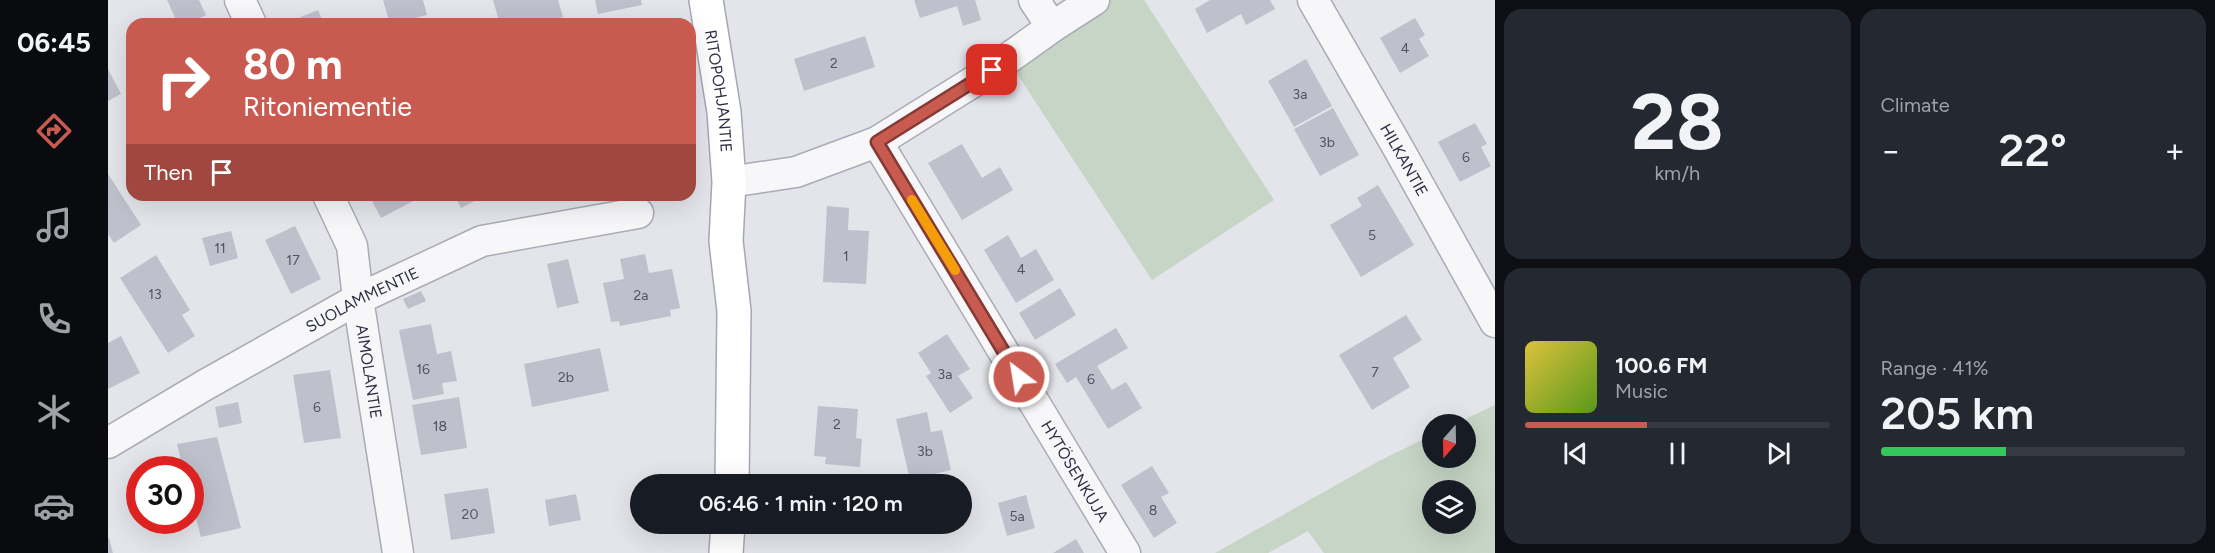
<!DOCTYPE html>
<html lang="en">
<head>
<meta charset="utf-8">
<style>
  :root { --surface:#171b24; --page:#242831; --text:#f1f3f6; --muted:#9ea1a6; --line:#363941; --accent:#c95a50 }
  body { margin:0; font-family:Figtree,sans-serif; background:var(--page); color:var(--text); height:100vh; display:flex; flex-direction:column; font-size:22px; white-space:nowrap }
  * { box-sizing:border-box; margin:0 }
  p { font-size:20px; color:var(--muted) }
  .icon { flex:none; width:33px; height:33px; fill:none; stroke:currentColor; stroke-width:2; stroke-linecap:round; stroke-linejoin:round }
  .map { position:relative; flex:1; overflow:hidden }
  .panel { display:flex; flex-direction:column; gap:9px; padding:9px; background:#0d0f14; width:720px }
  .panel>* { flex:none }
  .guide { position:absolute; left:18px; top:18px; width:570px; height:183px; border-radius:18px; box-shadow:0 6px 24px #0002; background:#c95a50; color:#fff; overflow:hidden }
  .needle { width:39px; rotate:200deg }
  .tools { position:absolute; left:1314px; top:414px; display:grid; gap:12px }
  .tools a { display:grid; place-items:center; width:54px; height:54px; border-radius:50%; background:var(--surface); box-shadow:0 6px 24px #0002; font-size:30px }
  .speed { position:absolute; left:18px; top:456px; display:flex; gap:12px; font-size:30px; font-weight:700; text-align:center }
  .speed>* { display:grid; place-content:center; width:78px; height:78px; border-radius:50%; background:var(--surface); box-shadow:0 6px 24px #0002; line-height:1 }
  .speed .limit { border:9px solid #d22; background:#fff; color:#111 }
  .pin { position:absolute; display:grid; place-items:center; width:51px; height:51px; color:#fff; margin:-26px; border-radius:12px; box-shadow:0 3px 9px #0006 }
  .me { position:absolute; width:66px; margin:-33px; rotate:329deg; stroke-linejoin:round; filter:drop-shadow(0 0 4px #0008) }
  .turn { display:flex; align-items:center; gap:21px; height:126px; padding:0 18px; font-size:27px }
  .turn .icon { width:78px; height:78px; stroke-width:2.5 }
  .turn b { display:block; font-size:42px; line-height:51px }
  .then { display:flex; align-items:center; height:57px; padding:0 18px; background:#0003; gap:12px; font-size:22px }
  .big { font-size:45px; font-weight:600; line-height:1.1 }
  .panel .tile { flex:1; display:flex; flex-direction:column; justify-content:center; gap:9px; min-width:0; padding:0 21px; border-radius:18px; background:var(--page) }
  .panel .dial { align-items:center; gap:0 }
  .dial b { font-size:78px; line-height:1 }
  .song { display:flex; align-items:center; gap:18px }
  .cover { width:72px; height:72px; border-radius:9px; background:linear-gradient(135deg,hsl(50 70% 55%),hsl(90 70% 35%)) }
  .played { height:6px; border-radius:3px; background:linear-gradient(90deg,var(--accent) 40%,var(--line) 40%) }
  .keys { display:flex; justify-content:space-around; direction:ltr }
  .heat { display:flex; justify-content:space-between; align-items:center; font-size:33px; direction:ltr }
  .charge { height:9px; border-radius:4px; background:linear-gradient(90deg,#34c759 41%,var(--line) 0) }
  .panel .tiles { flex:1; display:grid; gap:9px; grid-template-columns:repeat(2,1fr) }
  .trip { position:absolute; left:522px; top:474px; width:342px; height:60px; border-radius:30px; background:var(--surface); box-shadow:0 6px 24px #0002; font-weight:600; line-height:60px; text-align:center }
  main { display:flex; flex:1; min-height:0 }
  .dock { display:flex; flex-direction:column; width:108px; justify-content:space-around; align-items:center; background:#090b0e; color:var(--muted) }
  .dock .icon { width:42px; height:42px }
  .dock .active { color:var(--accent) }
  .dock b { font-size:27px; color:var(--text) }
  .map>svg:first-child { display:block }
</style>
</head>
<body>
<main>
<nav class="dock">
<b>06:45</b>
<svg class="icon active" aria-label="directions" viewBox="0 0 24 24"><path d="M12 3l9 9-9 9-9-9zM9 14v-3h6M13 9l2 2-2 2"/></svg>
<svg class="icon" aria-label="music" viewBox="0 0 24 24"><path d="M9 18V5l10-2v13"/><circle cx="6" cy="18" r="3"/><circle cx="16" cy="16" r="3"/></svg>
<svg class="icon" aria-label="phone" viewBox="0 0 24 24"><path d="M5 4h4l2 5-3 2q2 4 5 5l2-3 5 2v4C11 20 4 13 5 4z"/></svg>
<svg class="icon" aria-label="climate" viewBox="0 0 24 24"><path d="M12 3v18M4 7l16 10M4 17L20 7"/></svg>
<svg class="icon" aria-label="car" viewBox="0 0 24 24"><path d="M5 17H2v-5l4-1 3-4h7l3 4 3 1v5h-3M9 17h6M6 11h13"/><circle cx="7" cy="17" r="2"/><circle cx="17" cy="17" r="2"/></svg>
</nav>
<div class="map">
<svg width="1387" height="553" viewBox="0 0 1387 553">
  <rect width="100%" height="100%" fill="#e4e5eb"/>
  <path fill="#c6d5c5" fill-rule="evenodd" d="M1001,0h35l130,200 -122,80 -142,-217z
    M1387,405v148h-171l-16,-22 -40,22h-53l164,-92 53,-26v23h34v-34h-11zM1324,490h34v34h-34z"/>
  <path fill="#bec0cb" d="M59,0h32l7,15 -19,9h-9z
    M275,0h40l4,15 -37,9z
    M385,0h65l5,17 -26,7h-37z
    M487,0h46l1,5 -44,9z
    M806,0h61l6,20 -18,6 -6,-20 -37,12z
    M1102,0h60l5,9 -29,16 -5,-11 -34,19 -12,-24z
    M210,10l6,14h-40z
    M1307,18l10,17 -6,4 10,17 -29,17 -20,-35z
    M757,36l10,31 -71,24 -10,-32z
    M1198,59l26,47 -38,21 -26,-46z
    M0,69l13,25 -13,7z
    M1225,108l26,47 -39,21 -26,-47z
    M1367,123l12,21 -6,3 10,19 -31,16 -22,-40z
    M854,144l20,34 18,-11 13,23 -51,30 -34,-57z
    M0,174l33,51 -27,18 -6,-9z
    M1270,185l36,60 -53,32 -31,-52 32,-19 -5,-8z
    M261,195h43l3,5 -34,18z
    M346,195h32l-25,13z
    M719,206l22,2 -1,22 21,1 -3,53 -43,-2z
    M187,226l26,53 -30,15 -26,-54z
    M123,231l7,27 -28,8 -8,-28z
    M900,235l13,23 15,-9 18,31 -38,23 -32,-53z
    M537,254l4,19 23,-4 8,39 -10,2 1,6 -51,10 -1,-5 -8,1 -8,-39 21,-4 -4,-20z
    M48,255l34,55 -8,5 13,21 -27,17 -48,-75z
    M460,259l11,44 -22,5 -10,-44z
    M952,288l16,27 -41,25 -16,-27z
    M313,291l5,10 -18,8 -5,-10z
    M1298,315l16,25 -29,18 17,29 -38,23 -33,-55z
    M323,324l6,30 14,-3 6,30 -15,2 2,11 -31,6 -14,-70z
    M1008,328l12,20 -31,18 15,24 14,-8 16,26 -34,21 -32,-52 -9,6 -12,-19z
    M839,334l23,35 -12,7 15,22 -23,15 -24,-37 5,-3 -13,-20z
    M13,336l19,37 -32,16v-46z
    M492,348l9,43 -77,16 -8,-43z
    M222,370l11,68 -37,5 -11,-68z
    M351,397l8,51 -46,7 -9,-50z
    M130,402l4,21 -23,5 -4,-21z
    M710,406l40,3 -2,29 6,1 -2,28 -35,-3 1,-7 -12,-1z
    M819,412l4,20 11,-2 9,40 -41,10 -14,-61z
    M109,437l24,91 -40,9 -11,-40v-27h-7l-6,-26z
    M1044,466l17,27 -8,4 16,26 -23,15 -33,-53z
    M380,488l7,45 -44,7 -7,-46z
    M468,494l5,26 -32,6 -4,-26z
    M918,495l9,33 -28,8 -9,-33z
    M0,538h1l4,15h-5z
    M968,539l8,14h-31z"/>
  <g fill="none" stroke-linecap="round" stroke-linejoin="round">
    <defs>
      <g id="minor">
        <path d="M132,0l11,24"/>
        <path d="M926,0l18,27"/>
        <path id="s1" d="M1205,0l84,146 98,176"/>
        <path id="s2" d="M769,142l248,411"/>
        <path d="M621,182l67,-10 81,-30 115,-72 60,-43 42,-27"/>
        <path id="s3" d="M220,195l24,51 6,53 40,254"/>
        <path id="s4" d="M0,443l97,-58 153,-86 124,-58 156,-28"/>
      </g>
      <g id="major">
        <path id="s5" d="M598,0l18,112 5,70 -3,59 8,70 -2,173"/>
        <path d="M618,553l2,-29"/>
      </g>
    </defs>
    <use href="#minor" stroke="#a9abb5" stroke-width="33"/>
    <use href="#major" stroke="#a4a7b6" stroke-width="36"/>
    <use href="#minor" stroke="#f7f7f9" stroke-width="30"/>
    <use href="#major" stroke="#fff" stroke-width="33"/>
  </g>
  <g fill="none" stroke-linecap="round" stroke-linejoin="round">
    <defs>
      <path id="route" d="M884,70l-115,72 142,235"/>
    </defs>
    <use href="#route" stroke="#833a34" stroke-width="15"/>
    <use href="#route" stroke="#c95a50" stroke-width="10"/>
    <path stroke="#f59e0b" stroke-width="10" d="M804,200l43,70"/>
  </g>
  <g text-anchor="middle" dominant-baseline="central" stroke-width="4.5" stroke-linejoin="round" paint-order="stroke">
    <g font-size="14" fill="#505365">
      <text x="1297" y="48">4</text>
      <text x="726" y="63">2</text>
      <text x="1192" y="94">3a</text>
      <text x="1219" y="142">3b</text>
      <text x="1358" y="157">6</text>
      <text x="1264" y="235">5</text>
      <text x="112" y="248">11</text>
      <text x="738" y="256">1</text>
      <text x="185" y="260">17</text>
      <text x="913" y="269">4</text>
      <text x="47" y="294">13</text>
      <text x="533" y="295">2a</text>
      <text x="315" y="369">16</text>
      <text x="1267" y="372">7</text>
      <text x="837" y="374">3a</text>
      <text x="458" y="377">2b</text>
      <text x="983" y="379">6</text>
      <text x="209" y="407">6</text>
      <text x="729" y="424">2</text>
      <text x="332" y="426">18</text>
      <text x="817" y="451">3b</text>
      <text x="1045" y="510">8</text>
      <text x="362" y="514">20</text>
      <text x="909" y="516">5a</text>
    </g>
    <g font-size="16" fill="#2c2f43" stroke="#f4f5f8">
      <text stroke="none"><textPath href="#s5" startOffset="92">RITOPOHJANTIE</textPath></text>
      <text stroke="none"><textPath href="#s1" startOffset="184">HILKANTIE</textPath></text>
      <text stroke="none"><textPath href="#s4" startOffset="292">SUOLAMMENTIE</textPath></text>
      <text stroke="none"><textPath href="#s3" startOffset="183">AIMOLANTIE</textPath></text>
      <text stroke="none"><textPath href="#s2" startOffset="384">HYTÖSENKUJA</textPath></text>
    </g>
  </g>
</svg>
<div class="tools">
<a><svg class="needle" viewBox="-14 -14 28 28"><path d="M0-13l5 13h-10z" fill="#e53935"/><path d="M0 13l5-13h-10z" fill="#9ea1a6"/></svg></a>
<a><svg class="icon" aria-label="layers" viewBox="0 0 24 24"><path d="M12 4l9 5-9 5-9-5zM3 14l9 5 9-5"/></svg></a>
</div>
<div class="speed"><div class="limit">30</div></div>
<div class="pin" style="left:884px;top:70px;background:#d93025"><svg class="icon" aria-label="arrive" viewBox="0 0 24 24"><path d="M6 21V4h12l-3 4 3 4H6"/></svg></div>
<svg class="me" style="left:911px;top:377px" viewBox="-20 -20 40 40"><circle r="17" fill="#c95a50" stroke="#fff" stroke-width="3"/><path d="M0-11L8 9 0 5-8 9z" fill="#fff"/></svg>
<div class="trip">06:46 · 1 min · 120 m</div>
<div class="guide">
<div class="turn"><svg class="icon" aria-label="right" viewBox="0 0 24 24"><path d="M7 20v-9h11M14 6l5 5-5 5"/></svg><div><b>80 m</b>Ritoniementie</div></div>
<div class="then">Then<svg class="icon" aria-label="arrive" viewBox="0 0 24 24"><path d="M6 21V4h12l-3 4 3 4H6"/></svg></div>
</div>
</div>
<section class="panel">
<div class="tiles">
<div class="tile dial"><b>28</b><p>km/h</p></div>
<div class="tile"><p>Climate</p>
<div class="heat"><a>−</a><b class="big">22°</b><a>+</a></div>
</div>
<div class="tile">
<div class="song"><i class="cover"></i><div><b>100.6 FM</b><p>Music</p></div></div>
<div class="played"></div>
<div class="keys"><svg class="icon" aria-label="previous" viewBox="0 0 24 24"><path d="M18 5L8 12l10 7zM5 5v14"/></svg><svg class="icon" aria-label="pause" viewBox="0 0 24 24"><path d="M8 5v14M16 5v14"/></svg><svg class="icon" aria-label="next" viewBox="0 0 24 24"><path d="M6 5l10 7-10 7zM19 5v14"/></svg></div>
</div>
<div class="tile"><p>Range · 41%</p><b class="big">205 km</b><div class="charge"></div></div>
</div>
</section>
</main>
</body>
</html>
